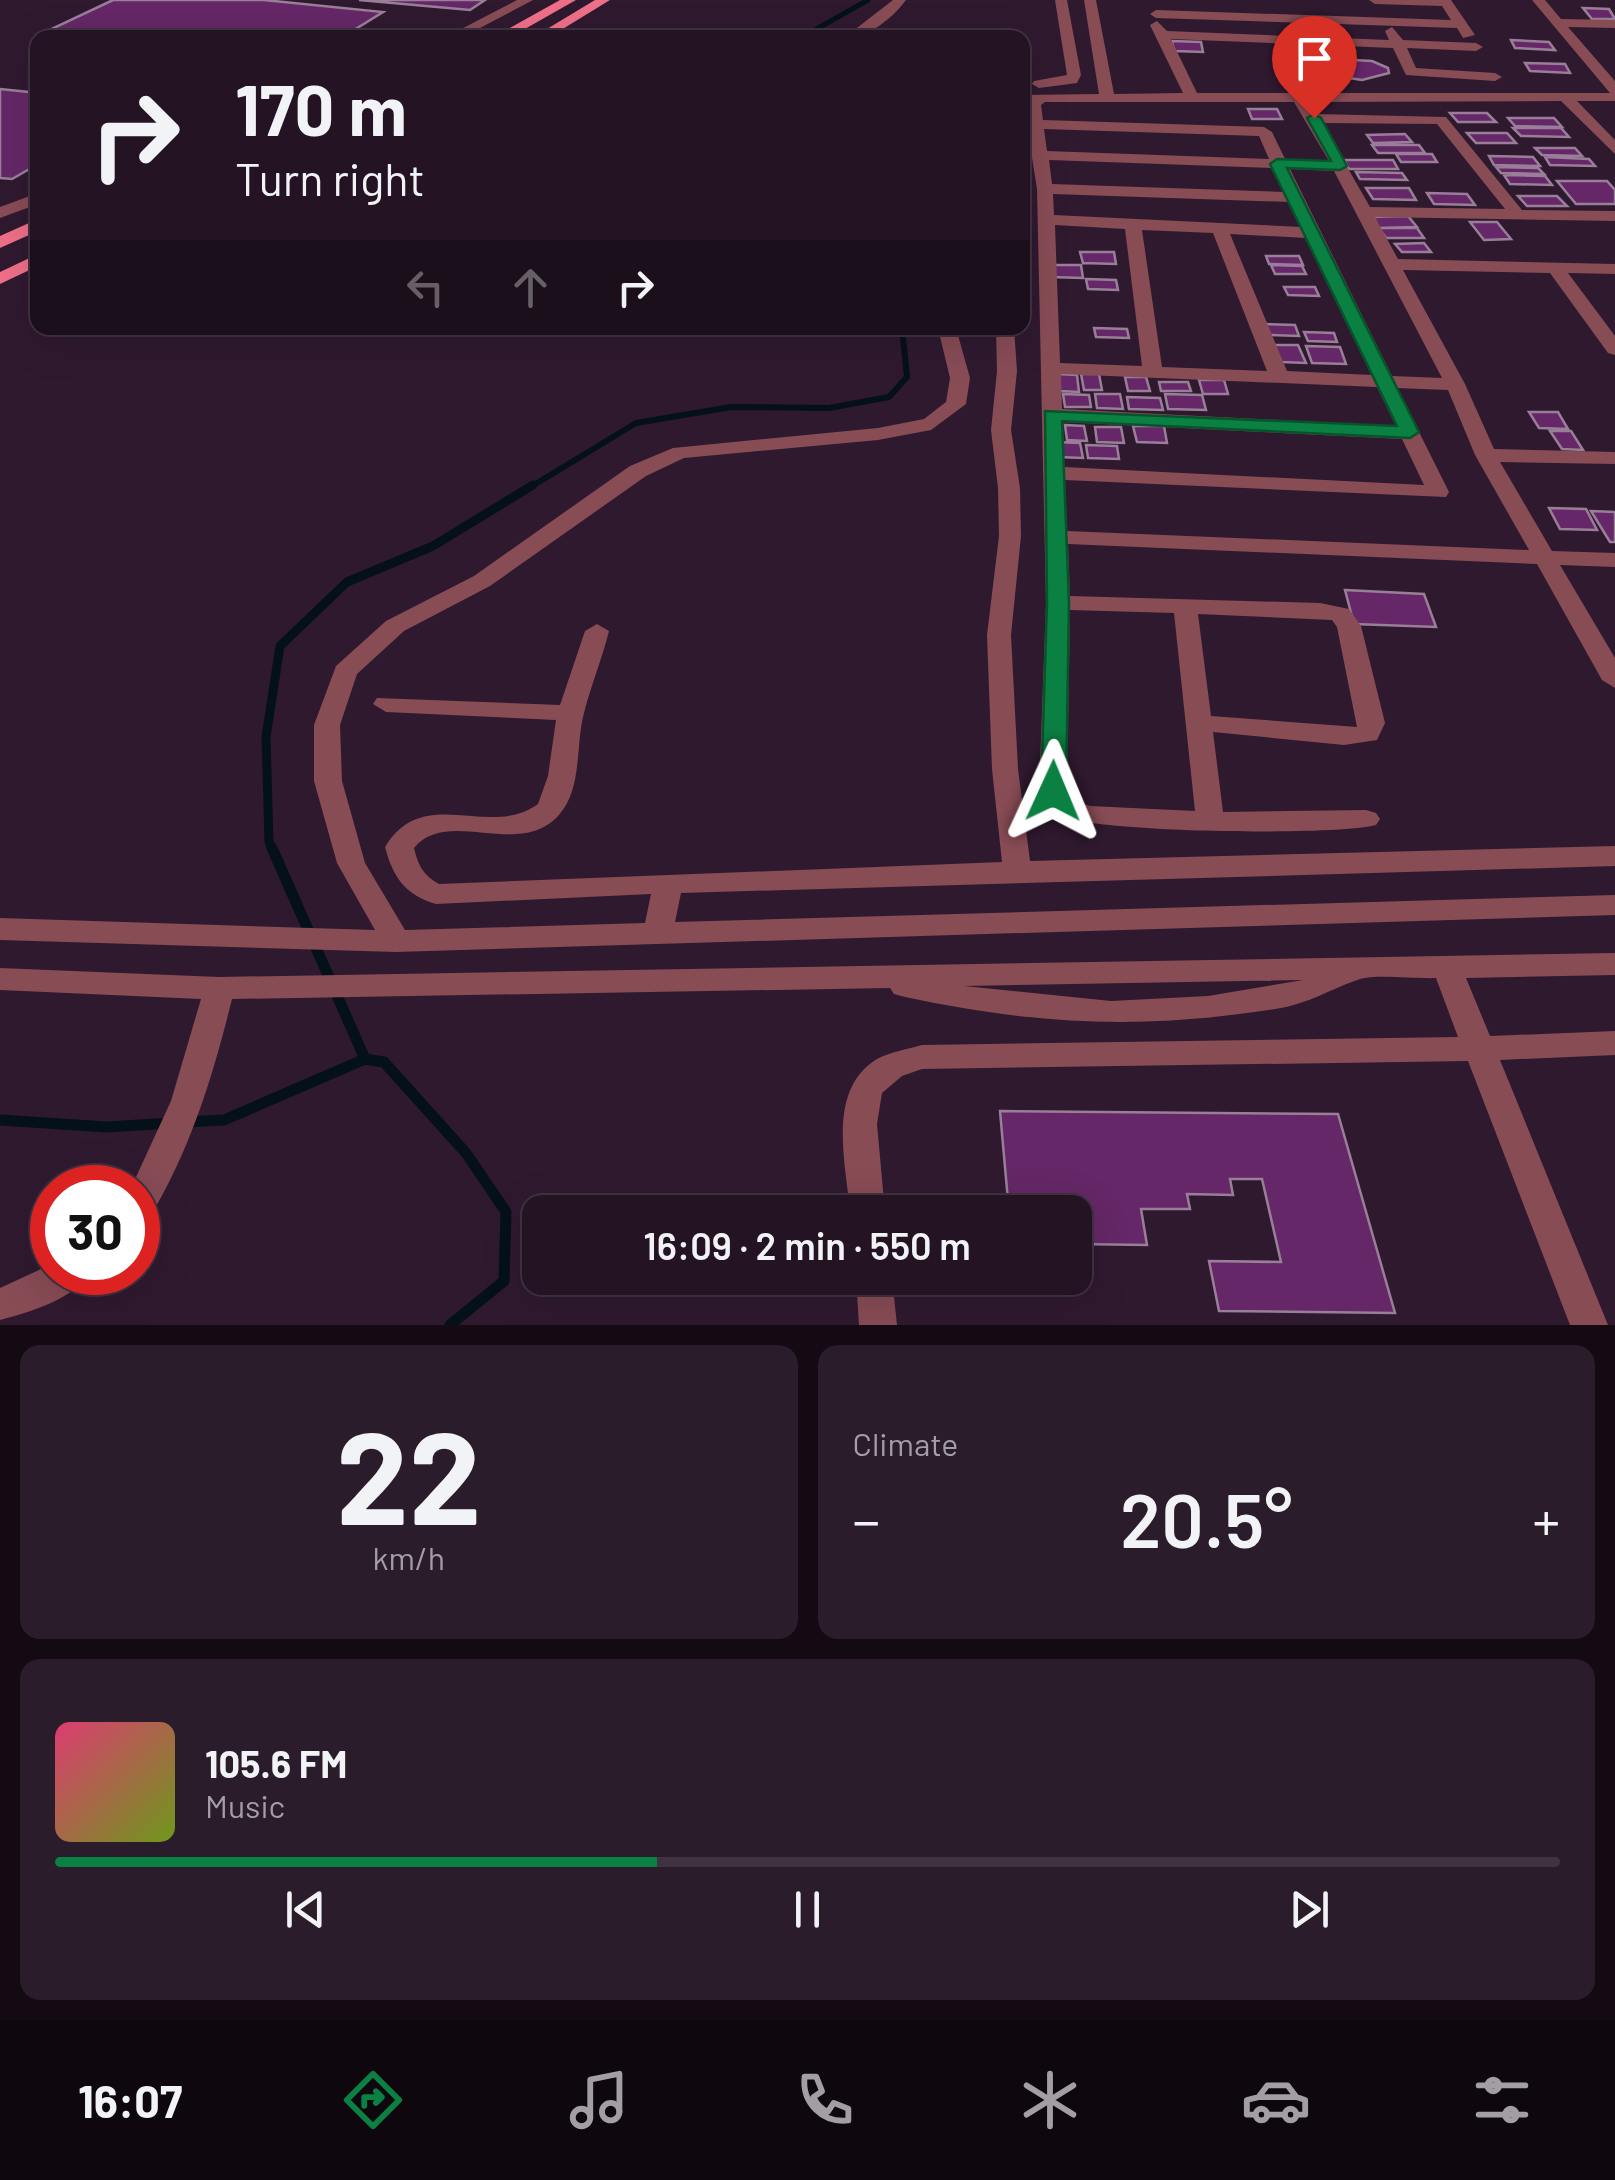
<!DOCTYPE html>
<html lang="en">
<head>
<meta charset="utf-8">
<style>
  :root { --surface:#231323; --page:#2b1c2b; --text:#f1f3f6; --muted:#a39ea6; --line:#403241; --accent:#0b8043 }
  body { margin:0; font-family:Barlow,sans-serif; background:var(--page); color:var(--text); height:100vh; display:flex; flex-direction:column; font-size:38px; white-space:nowrap }
  * { box-sizing:border-box; margin:0 }
  p { font-size:32px; color:var(--muted) }
  .icon { flex:none; width:55px; height:55px; fill:none; stroke:currentColor; stroke-width:2; stroke-linecap:round; stroke-linejoin:round }
  .map { position:relative; height:1325px; overflow:hidden }
  .sheet { display:flex; flex-direction:column; gap:20px; padding:20px; background:#130a13; flex:1 }
  .sheet>* { flex:none }
  .guide { position:absolute; left:30px; top:30px; width:1000px; height:305px; border-radius:20px; box-shadow:0 10px 40px #0002,0 0 0 2px var(--line); background:#231323; color:var(--text); overflow:hidden }
  .speed { position:absolute; left:30px; top:1165px; display:flex; gap:20px; font-size:50px; font-weight:700; text-align:center }
  .speed>* { display:grid; place-content:center; width:130px; height:130px; border-radius:50%; background:var(--surface); box-shadow:0 10px 40px #0002,0 0 0 2px var(--line); line-height:1 }
  .speed .limit { border:15px solid #d22; background:#fff; color:#111 }
  .pin { position:absolute; display:grid; place-items:center; width:85px; height:85px; color:#fff; margin:-102px -42px; border-radius:50% 50% 50% 0; rotate:-45deg; box-shadow:0 0 10px #0007 }
  .pin .icon { rotate:45deg }
  .me { position:absolute; width:110px; margin:-55px; rotate:1deg; stroke-linejoin:round; filter:drop-shadow(0 0 8px #0008) }
  .turn { display:flex; align-items:center; gap:35px; height:210px; padding:0 40px; font-size:45px }
  .turn .icon { width:130px; height:130px; stroke-width:2.5 }
  .turn b { display:block; font-size:70px; line-height:85px }
  .lanes { display:flex; align-items:center; height:95px; padding:0 40px; background:#0003; justify-content:center; gap:50px; direction:ltr }
  .lanes .off { opacity:.35 }
  .big { font-size:75px; font-weight:600; line-height:1.1 }
  .sheet .widget { flex:1; display:flex; flex-direction:column; justify-content:center; gap:15px; min-width:0; padding:0 35px; border-radius:20px; background:var(--page) }
  .sheet .dial { align-items:center; gap:0 }
  .dial b { font-size:130px; line-height:1 }
  .song { display:flex; align-items:center; gap:30px }
  .cover { width:120px; height:120px; border-radius:15px; background:linear-gradient(135deg,hsl(340 70% 55%),hsl(80 70% 35%)) }
  .played { height:10px; border-radius:5px; background:linear-gradient(90deg,var(--accent) 40%,var(--line) 40%) }
  .keys { display:flex; justify-content:space-around; direction:ltr }
  .heat { display:flex; justify-content:space-between; align-items:center; font-size:55px; direction:ltr }
  .sheet .tiles { flex:1; display:grid; gap:20px; grid-template-columns:1fr 1fr }
  .widget:last-child { grid-column:span 2 }
  .trip { position:absolute; left:522px; top:1195px; width:570px; height:100px; border-radius:20px; background:var(--surface); box-shadow:0 10px 40px #0002,0 0 0 2px var(--line); font-weight:600; line-height:100px; text-align:center }
  .dock { display:flex; height:160px; justify-content:space-around; align-items:center; background:#0e080e; color:var(--muted) }
  .dock .icon { width:70px; height:70px }
  .dock .selected { color:var(--accent) }
  .dock b { font-size:45px; color:var(--text) }
  .map>svg:first-child { display:block }
</style>
</head>
<body>
<div class="map">
<svg width="1615" height="1325" viewBox="0 0 1615 1325">
  <rect width="100%" height="100%" fill="#2f192f"/>
  <g fill="none" stroke-linecap="round" stroke-linejoin="round">
    <path stroke="#051119" stroke-width="5" d="M814,38l-1,-7 55,-31"/>
    <path stroke="#051119" stroke-width="6" d="M529,488l107,-65 95,-16 98,1 60,-11 18,-20 -5,-49"/>
    <path stroke="#051119" stroke-width="9" d="M273,850l-4,-8 -3,-105 14,-91 67,-64 86,-36 100,-61"/>
    <path stroke="#051119" stroke-width="11" d="M272,848l93,211 19,3 82,91 40,59 -2,69 -54,44
      M0,1120l107,7 65,-4
      M187,1122l37,-2 141,-61"/>
  </g>
  <path fill="#652767" stroke="#997e98" stroke-width="2.5" d="M113,0h151l119,12 -42,26h-250l-46,-6z
    M359,0h126l-15,10z
    M1583,8l26,1 6,10h-23z
    M1511,40l38,2 6,8 -40,-2z
    M1172,41l29,1 2,10 -29,-1z
    M1335,59l37,2 16,7 1,5 -27,7 -26,-4 -15,-7 4,-8z
    M1525,63l40,1 5,9 -40,-2z
    M0,89l38,4v71l-26,15 -12,-1z
    M1248,109h29l5,10h-30z
    M1450,113h37l9,9h-38z
    M1508,118h46l8,9 -47,-1z
    M1513,128h48l8,9 -48,-1z
    M1467,133h40l9,10h-40z
    M1405,134l7,8 -39,1 -6,-8z
    M1372,145h47l6,8h-47z
    M1535,148h40l7,8 -40,-1z
    M1396,154h36l5,8h-36z
    M1489,156l44,1 7,9 -46,-1z
    M1545,157l44,2 6,7 -45,-1z
    M1344,160h49l5,9h-49z
    M1496,167l42,1 6,6 -43,-1z
    M1356,172l46,1 5,7 -47,-1z
    M1504,175l41,1 7,9 -42,-1z
    M1557,181h50l8,9v14h-39z
    M1366,188h43l7,12 -43,-1z
    M1427,193l40,1 8,11 -41,-1z
    M1518,196h39l10,10h-40z
    M1408,216l9,11 -40,1 -8,-11z
    M1470,222h27l14,17 -27,1z
    M1379,228h38l7,10h-38z
    M1424,243l7,9h-29l-7,-8z
    M1080,252h34l2,12 -33,-1z
    M1266,256h33l4,9 -34,-1z
    M1048,265h33l2,13 -33,-1z
    M1271,265l31,1 4,8h-31z
    M1086,279l30,1 2,10 -30,-1z
    M1284,287h31l4,9 -31,-1z
    M1265,324l30,1 4,11 -31,-1z
    M1094,328l33,1 2,9 -33,-1z
    M1304,332l30,1 3,9 -29,-1z
    M1273,345h25l8,18 -25,-1z
    M1306,346l34,1 6,17 -34,-1z
    M1058,374l19,1 2,17 -19,-1z
    M1081,374h18l3,16h-18z
    M1125,377h21l4,14h-22z
    M1199,380h25l4,14h-25z
    M1159,382h29l3,9h-30z
    M1063,394l26,1 2,12h-26z
    M1095,394h25l3,15 -26,-1z
    M1165,394l37,1 4,15 -38,-1z
    M1127,397l33,1 3,12 -34,-1z
    M1529,412h29l10,17 -29,-1z
    M1065,425l19,1 3,15 -20,-1z
    M1133,426h31l3,17 -30,-1z
    M1095,427h26l3,16 -27,-1z
    M1550,431h21l12,19 -21,-1z
    M1055,442l25,1 3,15 -26,-1z
    M1086,445l31,1 2,13 -31,-1z
    M1549,508l37,1 11,21 -37,-1z
    M1591,511l24,1v30h-5z
    M1345,590l79,4 12,33 -82,-3z
    M1000,1111l338,3 57,199 -176,-2 -10,-50 72,1 -19,-83h-32l3,16 -46,-1 3,15h-49l6,36 -72,-1v-32h-66z"/>
  <g fill="none" stroke-linecap="round" stroke-linejoin="round">
    <path fill="#884c55" fill-rule="evenodd" d="M517,0h16l-72,38h-17z
      M893,0h13c-14,19 -38,38 -62,38z
      M1055,0h12l14,75 -4,8 -38,5 -7,-4 2,-3 33,-6z
      M1084,0h12l18,94 69,-1 -33,-68 7,-4 10,10 222,9 -4,-9 7,-4 11,13 73,3 7,4 -7,4 -69,-3 9,20 79,5 7,4 -7,4 -89,-6 -13,-27 -222,-9 26,54h413l-78,-93h13l16,19 54,1v8l-47,-1 47,54v20h-38l38,39v14l-54,-53 -252,1 7,12 130,3 76,93 93,1v10l-240,-4 23,42 217,5v10l-47,-1 47,63v19l-7,-2 -58,-80 -147,-3 62,114 29,65 121,3v12l-115,-2 52,89 63,2v14l-55,-2 55,93v30l-13,-8 -65,-116 -469,-20 2,52 250,7 29,6 12,17 24,97 -8,17 -33,5 -131,-13 10,80 143,-2 10,3 4,6 -4,6c-40,11 -285,8 -317,-10 -9,-5 -14,-16 -20,-24l7,-188 -9,-414 -15,-94 77,-1zM1045,102h249l35,59 -44,-2 -13,-27 -8,-5 -221,-7 -2,-15zM1322,123l115,1 68,85 -135,-2zM1044,129l215,7 10,23 -222,-8zM1049,160l225,8 11,24 -233,-8zM1290,169l44,2 108,207 -50,-2zM1053,194l237,8 12,25 -248,-12zM1055,225l70,4 17,137 -82,-3zM1142,230l71,3 54,138 -105,-4zM1230,234l77,4 65,137 -85,-4zM1061,374l316,13 19,39 -334,-17zM1397,388l51,2 27,65 54,95 -462,-19 -2,-51 381,17 3,-5zM1063,422l339,17 22,46 -360,-18zM1070,610l104,3 21,198 -105,-5 -15,-5 -8,-11zM1198,614l134,6 5,7 20,100 -146,-11z
      M1369,0h82l24,35 -12,3 -6,-10 -301,-10 -6,-4 6,-4 295,10 -9,-14 -67,-2z
      M38,193v11l-38,14v-11z
      M938,328h18l14,50 -4,26 -35,26 -53,10 -194,18 -38,18 -156,110 -86,45 -47,43 -17,51 2,56 23,82 40,67 240,-7 6,-29 -215,10c-31,-9 -43,-27 -51,-57 39,-64 104,-7 153,-43l10,-28 8,-56 -170,-8 -13,-8 4,-6 183,7 25,-74 12,-7 12,7c-7,28 -18,54 -25,82 -9,33 -1,76 -26,103 -40,43 -110,-9 -144,32 4,17 9,27 25,36l563,-22 -10,-93 -5,-134 12,-99 -1,-48 -7,-58 6,-59 -1,-43h18l3,43 -6,59 9,58 1,48 -10,99 7,134 12,92 585,-15v20l-934,27 -6,29 940,-27v20l-1219,37 -396,-12v-22l375,12 -38,-67 -23,-82v-56l22,-59 50,-45 88,-45 156,-110 43,-18 205,-20 46,-9 22,-17 4,-24z
      M1615,953v22l-149,3 24,58 125,-5v24l-115,5 108,265h-38l-102,-264 -546,8 -20,7 -20,17 -5,31 8,88h-35c-4,-49 -24,-122 27,-153 13,-7 31,-10 45,-14l536,-8 -22,-59c-20,1 -59,-4 -76,1 -30,10 -51,25 -85,30 -134,21 -237,16 -370,-12l-11,-3 -4,-6 -658,11c-19,77 -41,149 -82,218l-12,5v-34h-7l40,-87 30,-102 -201,-9v-22l219,9zM1303,980l-95,16 -97,5 -147,-15z
      M52,1264v8h37c-13,27 -62,41 -89,48v-32z
      M856,1278h36l5,47h-38z"/>
    <path fill="#ee7088" fill-rule="evenodd" d="M560,0h16l-67,38h-17z
      M595,0h15l-62,38h-16z
      M38,219v12l-38,17v-12z
      M38,254v12l-38,18v-12z"/>
  </g>
  <path fill="#0b8043" stroke="#07532c" stroke-width="2.5" d="M1314,114l7,4 26,48 -7,4 -53,-2 132,264 -9,6 -348,-17 7,182 -3,188 -13,8 -9,-2 -3,-6 6,-188 -2,-192 352,15 -127,-262 7,-5 54,2 -24,-43z"/>
</svg>
<div class="speed"><div class="limit">30</div></div>
<div class="pin" style="left:1314px;top:118px;background:#d93025"><svg class="icon" aria-label="arrive" viewBox="0 0 24 24"><path d="M6 21V4h12l-3 4 3 4H6"/></svg></div>
<svg class="me" style="left:1053px;top:791px" viewBox="-20 -20 40 40"><path d="M0-17L14 15 0 8-14 15z" fill="#0b8043" stroke="#fff" stroke-width="4"/></svg>
<div class="trip">16:09 · 2 min · 550 m</div>
<div class="guide">
<div class="turn"><svg class="icon" aria-label="right" viewBox="0 0 24 24"><path d="M7 20v-9h11M14 6l5 5-5 5"/></svg><div><b>170 m</b>Turn right</div></div>
<div class="lanes"><svg class="icon off" aria-label="left" viewBox="0 0 24 24"><path d="M17 20v-9H6M10 6l-5 5 5 5"/></svg><svg class="icon off" aria-label="ahead" viewBox="0 0 24 24"><path d="M12 20V5M6 11l6-6 6 6"/></svg><svg class="icon" aria-label="right" viewBox="0 0 24 24"><path d="M7 20v-9h11M14 6l5 5-5 5"/></svg></div>
</div>
</div>
<section class="sheet">
<div class="tiles">
<div class="widget dial"><b>22</b><p>km/h</p></div>
<div class="widget"><p>Climate</p>
<div class="heat"><a>−</a><b class="big">20.5°</b><a>+</a></div>
</div>
<div class="widget">
<div class="song"><i class="cover"></i><div><b>105.6 FM</b><p>Music</p></div></div>
<div class="played"></div>
<div class="keys"><svg class="icon" aria-label="previous" viewBox="0 0 24 24"><path d="M18 5L8 12l10 7zM5 5v14"/></svg><svg class="icon" aria-label="pause" viewBox="0 0 24 24"><path d="M8 5v14M16 5v14"/></svg><svg class="icon" aria-label="next" viewBox="0 0 24 24"><path d="M6 5l10 7-10 7zM19 5v14"/></svg></div>
</div>
</div>
</section>
<nav class="dock">
<b>16:07</b>
<svg class="icon selected" aria-label="directions" viewBox="0 0 24 24"><path d="M12 3l9 9-9 9-9-9zM9 14v-3h6M13 9l2 2-2 2"/></svg>
<svg class="icon" aria-label="music" viewBox="0 0 24 24"><path d="M9 18V5l10-2v13"/><circle cx="6" cy="18" r="3"/><circle cx="16" cy="16" r="3"/></svg>
<svg class="icon" aria-label="phone" viewBox="0 0 24 24"><path d="M5 4h4l2 5-3 2q2 4 5 5l2-3 5 2v4C11 20 4 13 5 4z"/></svg>
<svg class="icon" aria-label="climate" viewBox="0 0 24 24"><path d="M12 3v18M4 7l16 10M4 17L20 7"/></svg>
<svg class="icon" aria-label="car" viewBox="0 0 24 24"><path d="M5 17H2v-5l4-1 3-4h7l3 4 3 1v5h-3M9 17h6M6 11h13"/><circle cx="7" cy="17" r="2"/><circle cx="17" cy="17" r="2"/></svg>
<svg class="icon" aria-label="filters" viewBox="0 0 24 24"><path d="M4 7h16M4 17h16"/><circle cx="9" cy="7" r="2"/><circle cx="15" cy="17" r="2"/></svg>
</nav>
</body>
</html>
